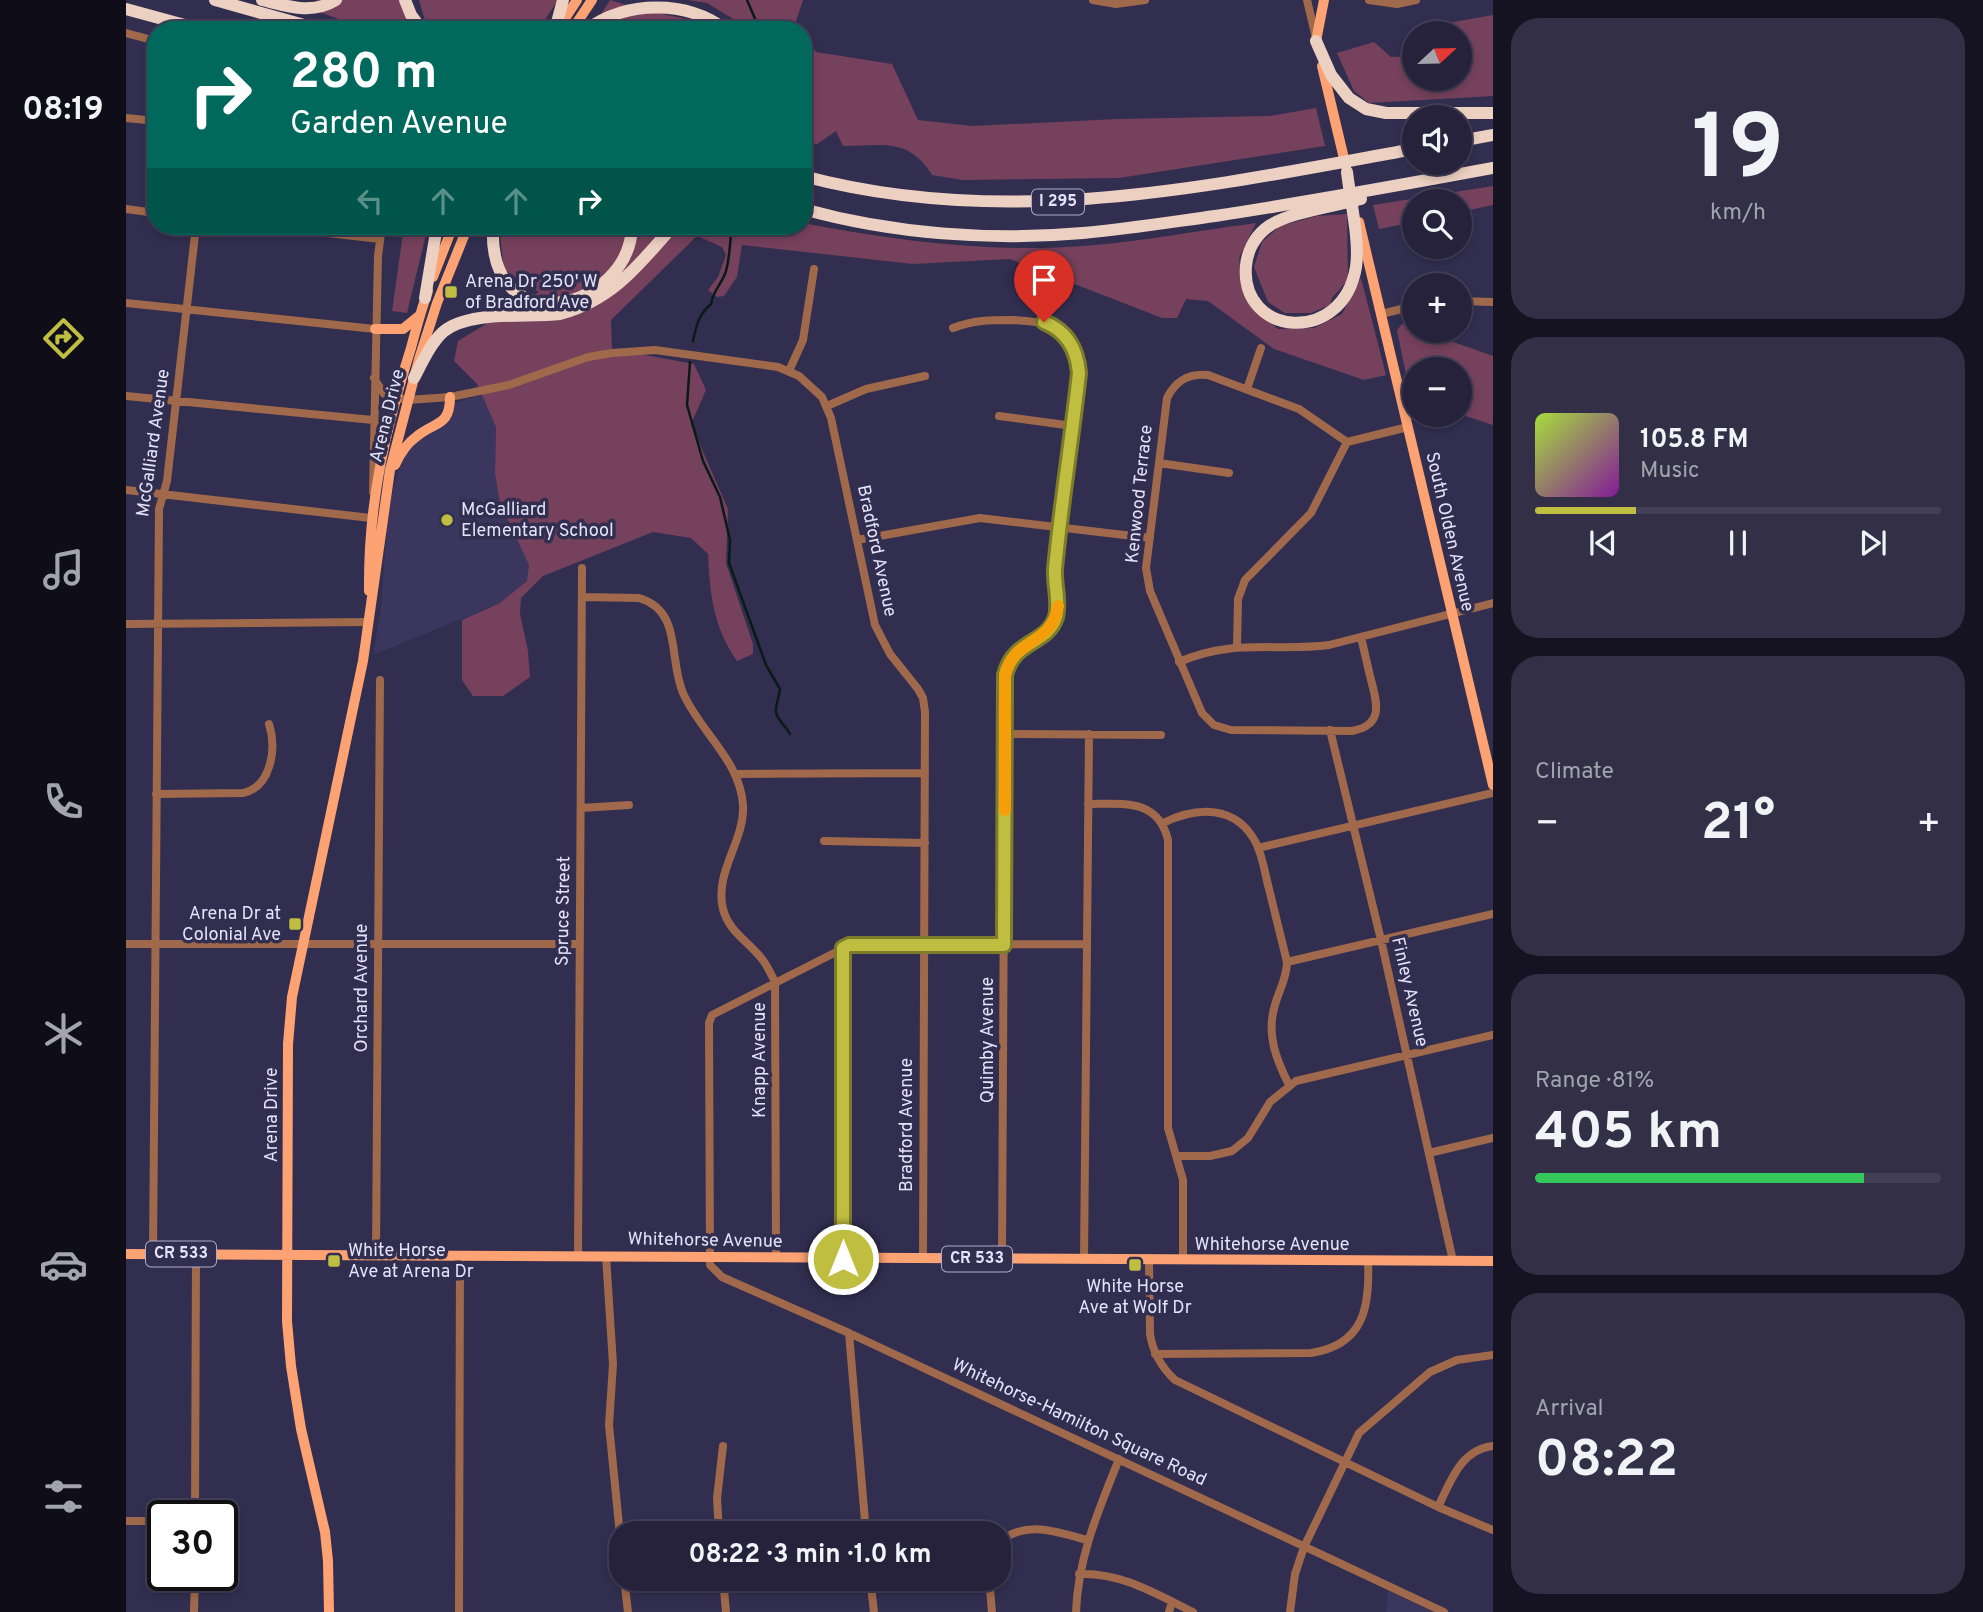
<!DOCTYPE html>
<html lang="en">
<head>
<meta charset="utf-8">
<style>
  :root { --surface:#26223c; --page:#322f47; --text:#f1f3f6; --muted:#a4a4af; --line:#423f56; --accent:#c0be41 }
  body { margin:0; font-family:Overpass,sans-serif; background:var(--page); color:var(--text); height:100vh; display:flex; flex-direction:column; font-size:26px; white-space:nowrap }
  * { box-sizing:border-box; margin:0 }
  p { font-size:23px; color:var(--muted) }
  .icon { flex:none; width:38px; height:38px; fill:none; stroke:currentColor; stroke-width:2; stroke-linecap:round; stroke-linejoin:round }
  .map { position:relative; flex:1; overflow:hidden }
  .panel { display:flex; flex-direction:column; gap:18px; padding:18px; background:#151321; width:490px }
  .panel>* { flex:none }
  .hud { position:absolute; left:21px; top:21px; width:665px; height:214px; border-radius:28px; box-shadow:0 4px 10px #0003,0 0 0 2px var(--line); background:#00695c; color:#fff; overflow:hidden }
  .needle { width:46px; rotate:68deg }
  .fabs { position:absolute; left:1276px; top:21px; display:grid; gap:14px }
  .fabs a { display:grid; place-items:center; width:70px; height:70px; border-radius:50%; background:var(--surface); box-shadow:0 4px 10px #0003,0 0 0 2px var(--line); font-size:35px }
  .speed { position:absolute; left:21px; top:1500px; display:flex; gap:14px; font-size:35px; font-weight:700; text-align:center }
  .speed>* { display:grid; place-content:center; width:91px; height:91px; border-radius:50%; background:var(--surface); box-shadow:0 4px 10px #0003,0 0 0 2px var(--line); line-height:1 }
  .speed .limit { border:4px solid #111; border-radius:10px; background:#fff; color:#111 }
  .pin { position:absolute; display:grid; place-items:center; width:60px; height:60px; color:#fff; margin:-72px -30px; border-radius:50% 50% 50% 0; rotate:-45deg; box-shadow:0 0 7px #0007 }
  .pin .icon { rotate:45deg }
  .me { position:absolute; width:77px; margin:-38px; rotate:0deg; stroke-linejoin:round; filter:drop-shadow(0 0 5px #0008) }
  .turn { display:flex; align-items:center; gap:24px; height:147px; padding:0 28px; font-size:32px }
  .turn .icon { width:91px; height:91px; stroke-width:2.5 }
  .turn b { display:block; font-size:49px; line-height:60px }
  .lanes { display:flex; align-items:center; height:66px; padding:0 28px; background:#0003; justify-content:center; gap:35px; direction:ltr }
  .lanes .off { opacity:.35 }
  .big { font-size:52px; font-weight:700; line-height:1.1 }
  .panel .card { flex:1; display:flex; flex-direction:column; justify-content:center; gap:10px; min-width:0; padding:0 24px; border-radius:28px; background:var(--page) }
  .panel .dial { align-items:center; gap:0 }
  .dial b { font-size:91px; line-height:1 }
  .song { display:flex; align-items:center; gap:21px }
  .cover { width:84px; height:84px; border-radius:10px; background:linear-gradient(135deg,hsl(80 70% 55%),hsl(290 70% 35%)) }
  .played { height:7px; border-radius:4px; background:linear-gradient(90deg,var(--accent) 25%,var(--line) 25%) }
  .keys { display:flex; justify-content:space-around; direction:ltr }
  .heat { display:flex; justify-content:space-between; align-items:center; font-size:38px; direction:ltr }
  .charge { height:10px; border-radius:5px; background:linear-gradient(90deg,#34c759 81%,var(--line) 0) }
  .trip { position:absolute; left:483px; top:1521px; width:402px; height:70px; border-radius:28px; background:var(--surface); box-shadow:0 4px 10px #0003,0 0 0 2px var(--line); font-weight:700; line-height:70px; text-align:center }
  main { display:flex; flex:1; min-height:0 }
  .menu { display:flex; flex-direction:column; width:126px; justify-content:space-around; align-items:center; background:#0f0e18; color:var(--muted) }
  .menu .icon { width:49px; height:49px }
  .menu .selected { color:var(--accent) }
  .menu b { font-size:32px; color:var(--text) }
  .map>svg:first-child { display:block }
</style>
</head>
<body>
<main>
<nav class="menu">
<b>08:19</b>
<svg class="icon selected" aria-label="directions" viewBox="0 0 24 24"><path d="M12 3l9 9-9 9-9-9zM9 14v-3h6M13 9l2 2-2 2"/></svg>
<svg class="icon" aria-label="music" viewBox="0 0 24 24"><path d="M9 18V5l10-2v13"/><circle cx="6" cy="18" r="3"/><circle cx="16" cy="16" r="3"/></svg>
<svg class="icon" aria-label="phone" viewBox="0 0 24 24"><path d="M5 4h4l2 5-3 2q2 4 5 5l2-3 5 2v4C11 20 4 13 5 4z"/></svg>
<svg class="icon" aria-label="climate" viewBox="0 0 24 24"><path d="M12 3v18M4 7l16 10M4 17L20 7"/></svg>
<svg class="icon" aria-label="car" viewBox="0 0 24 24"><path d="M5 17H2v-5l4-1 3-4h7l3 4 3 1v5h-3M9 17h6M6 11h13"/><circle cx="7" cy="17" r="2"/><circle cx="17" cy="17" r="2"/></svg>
<svg class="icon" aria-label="filters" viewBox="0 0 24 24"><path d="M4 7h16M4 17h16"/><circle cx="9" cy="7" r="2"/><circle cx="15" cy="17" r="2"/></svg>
</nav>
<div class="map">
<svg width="1367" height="1612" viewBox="0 0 1367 1612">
  <rect width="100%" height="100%" fill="#322e50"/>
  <path fill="#3b365e" d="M356,395l14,32 -1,46 5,30 30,62 -2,16 -28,22 -127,52 8,-47 7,-97 9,-36 7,-18 4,-7 46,-47z
    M1262,1591l46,21h-48z"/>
  <path fill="#76415c" d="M215,0h59l14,30h-44l-51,-18z
    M293,0h139l-20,30h-107l-4,-3z
    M484,0l29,9 62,13 6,8h-116z
    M562,0h115l-8,24 4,6h-48l-44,-27z
    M1367,15v81l-124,7 -15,-12 -17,-38 37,-11 17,15 23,-1v23h46v-46h-18v-9z
    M677,35l13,17 76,12 26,56 54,6 145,-7 153,-3 46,-8 9,38 -206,32 -156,2 -31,-5c-24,-38 -49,-29 -89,-29l-7,-15 -19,13 -14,-3z
    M1367,186v19l-33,7v-11h-46v21l-35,7 -6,-24z
    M1221,214l1,66 -16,18 -2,7 -19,8h-26l-17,-11 -14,-35 8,-25 18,-16 37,-10z
    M677,223c74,14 148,25 224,25 77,1 153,-15 229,-25l-17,35 4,30 18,27 17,14 36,-1 28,-14 19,-36 25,97 -22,5 -90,-31 -66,-48 -22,-2 -9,19h-15l-152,-59 -97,5 -171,-19 -5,32 -13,19 -7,1 -9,-7 10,-13 8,-22 -4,-8 -25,-11 -86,84 1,29 82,15 12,26 -15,34 37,85 -2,54 27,81v10l-16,7c-24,-35 -27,-66 -29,-107l-17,-16 -38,-6 -110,44 -22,22 -1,16 8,37 2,26 -27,19h-30l-11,-16v-60l38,-17 27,-22 2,-16 -29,-62 -5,-30 1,-46 -19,-43 -23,-23 4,-20 81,-49 -35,-22 -5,-44h124l2,4 48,7 12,-11h118z
    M278,226h24l-21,87 -15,-2z
    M1276,324l12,4v3h8l71,25v69l-33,-11v-45h-46v31l-3,-1 -14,-69z"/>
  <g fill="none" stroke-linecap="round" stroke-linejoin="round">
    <path stroke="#0a1a15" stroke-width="2.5" d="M621,0l9,21 6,9
      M567,341c3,-15 6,-27 18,-37 3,-17 13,-21 16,-37 3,-13 3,-28 5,-41
      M564,362l-3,43 16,56 17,36 10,43 -1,23 37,102 14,24c-1,7 -3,12 -4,19 -2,9 10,18 14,26"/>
    <path stroke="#a0694b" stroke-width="8" d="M967,0l23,4 29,-4
      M1181,0l9,38
      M1243,0l28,4 19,-4
      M0,33l30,8
      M0,118l30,3
      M0,209l30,4
      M141,226l113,13
      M1334,301l33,1
      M0,303l249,26
      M1255,314l33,-8
      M827,328c20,-8 38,-8 59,-8 39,1 63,8 67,53 -7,65 -18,131 -24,196 -1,16 5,32 1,48 -8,28 -42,22 -51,58l-3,585
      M663,371l14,-31 11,-71
      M248,378l10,16 11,4 13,2 42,-3 59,-12 79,-28 24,-4 43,-3 123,17 21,9 23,21 9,21 44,207 15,29 28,35 5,9 2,14 -2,547
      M1121,389l14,-41
      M0,396l247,24
      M701,406l39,-17 59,-13
      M873,416l74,10
      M1033,463l70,10
      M0,490l245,28
      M247,492l5,-236 4,-30
      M731,540l123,-22 170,20
      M456,597l57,1c44,13 29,61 44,95 17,39 57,67 60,112 2,36 -29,67 -20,104 6,23 25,32 39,50 5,6 9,15 13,23l1,276
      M0,624l243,-2
      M1235,637c3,13 6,26 9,39 6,24 16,49 -18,55l-121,-1 -17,-5 -12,-12 -52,-122 -4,-23 21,-170c9,-18 22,-25 41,-23l91,34 48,33 61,-15
      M1111,646l1,-47 7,-19 66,-67 36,-71
      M1053,662c55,-24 95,-10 150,-17l164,-42
      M1204,730l51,210 72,321
      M879,734l156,1
      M610,774l189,-1
      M30,794l87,-1c28,-6 34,-44 26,-69
      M962,804c35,0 70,-6 80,36v288l15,52v80
      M455,808l48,-3
      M1037,823c33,-16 73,-19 93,20 7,14 9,31 13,46 6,24 12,49 18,73 0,16 -8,28 -12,43 -9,29 1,54 14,80
      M698,841l101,2
      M1132,848l235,-55
      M0,944h453
      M961,944l-237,1 -138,70 -3,8 1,242 12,12 127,56 595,279
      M1161,962l206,-48
      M1303,1153l64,-15
      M1051,1156h33l22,-5 16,-13 22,-36 26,-21 197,-46
      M27,1254l6,-745 8,-28 29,-255
      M452,1255l4,-687
      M250,1256l4,-576
      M480,1256l7,108 -4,61 12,120
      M717,1259v-311
      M958,1260l5,-526
      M1023,1260l1,74c3,19 11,33 25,46l263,127 55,23
      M723,1333l17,200
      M1029,1354l156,-1c53,-8 59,-46 57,-92
      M1312,1507c13,-26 22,-57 55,-61
      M69,1516l1,-262
      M0,1521h37
      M593,1533l-2,-35 6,-52
      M873,1543c26,-24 58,-11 88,-3
      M953,1574c42,-2 77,20 114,38
      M498,1578l4,34
      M597,1578l3,34
      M744,1578l4,34
      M863,1578l3,34
      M68,1612l1,-37
      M333,1612l1,-357
      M950,1612c2,-55 23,-103 43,-153
      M1043,1612l3,-10
      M1164,1612l5,-38 9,-27 55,-114 71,-61 27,-12 36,-5"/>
    <path stroke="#fda272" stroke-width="10" d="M432,29l19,-29
      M446,30l20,-30
      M1192,48l-2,-7 8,-41
      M1196,66l24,101
      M1233,222l134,563
      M307,277l20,-51
      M249,329h28l16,-13
      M269,465c5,-11 11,-21 21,-28 19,-16 34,-10 34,-40
      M243,591c-1,-88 16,-160 42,-243 5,-19 10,-38 17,-57
      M0,1254l1367,7
      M203,1612l-1,-51 -3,-29 -24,-103 -10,-63 -4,-45 1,-277 4,-47 71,-336 27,-191 29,-111 18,-56 31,-77"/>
    <path stroke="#ecd0c2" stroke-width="12" d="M89,0l107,30
      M136,0c25,6 50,15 74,0
      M279,0l6,15 11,15
      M0,9l77,21
      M429,30l8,-30
      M460,30c41,-30 101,-30 140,0
      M1190,41l15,34 18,23 17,11 20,4h107
      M1334,141l33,-6
      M1221,172c3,27 13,69 9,95 -13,79 -116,70 -110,-1 1,-14 8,-28 19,-37 18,-16 71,-23 96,-30
      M677,176c206,55 407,10 611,-27
      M677,209c90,25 188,32 280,24 44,-4 88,-11 132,-17 93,-14 186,-31 278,-48
      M367,226c-6,120 137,84 139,0
      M299,298l12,-72
      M288,378c8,-15 16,-34 29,-46 26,-22 84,-14 117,-18 52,-14 79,-49 113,-88"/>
  </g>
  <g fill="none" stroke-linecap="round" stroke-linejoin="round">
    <defs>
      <path id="route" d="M717,1259v-311l6,-3h155l1,-270c9,-36 42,-30 51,-58 4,-16 -2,-32 -1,-48 6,-65 17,-131 24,-196 -2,-24 -12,-42 -35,-51"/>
    </defs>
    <use href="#route" stroke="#7d7c2a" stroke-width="18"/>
    <use href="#route" stroke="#c0be41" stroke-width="12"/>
    <path stroke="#f59e0b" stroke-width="12" d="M879,810v-135c10,-39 47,-29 53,-69"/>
  </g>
  <g fill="#c0be41" stroke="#322e50" stroke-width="2.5">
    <rect x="318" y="285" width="14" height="14" rx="3.5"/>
    <circle cx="321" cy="520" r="7"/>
    <rect x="162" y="917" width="14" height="14" rx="3.5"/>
    <rect x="201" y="1254" width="14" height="14" rx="3.5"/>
    <rect x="1002" y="1258" width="14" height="14" rx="3.5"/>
  </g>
  <g text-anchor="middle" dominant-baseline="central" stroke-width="7" stroke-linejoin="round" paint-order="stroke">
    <g fill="#322e50" stroke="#afadc6" stroke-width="2">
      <rect x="906" y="189.5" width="52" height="25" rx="5"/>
      <rect x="20" y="1241.5" width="70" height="25" rx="5"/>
      <rect x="816" y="1246.5" width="70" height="25" rx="5"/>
    </g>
    <g font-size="16" font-weight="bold" fill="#e4e3f9">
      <text x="932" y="202">I 295</text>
      <text x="55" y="1254">CR 533</text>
      <text x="851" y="1259">CR 533</text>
    </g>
    <g font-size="18" fill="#e4e3f9" stroke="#322e50" text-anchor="start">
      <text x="339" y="282">Arena Dr 250' W<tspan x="339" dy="21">of Bradford Ave</tspan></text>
      <text x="335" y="510">McGalliard<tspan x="335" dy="21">Elementary School</tspan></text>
      <text x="155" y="914" text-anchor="end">Arena Dr at<tspan x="155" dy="21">Colonial Ave</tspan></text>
      <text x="222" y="1251">White Horse<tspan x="222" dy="21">Ave at Arena Dr</tspan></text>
      <text x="1009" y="1287" text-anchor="middle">White Horse<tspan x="1009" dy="21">Ave at Wolf Dr</tspan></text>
    </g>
    <g font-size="18" fill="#e4e3f9" stroke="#322e50">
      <text transform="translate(262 416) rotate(-76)">Arena Drive</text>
      <text transform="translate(28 443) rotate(-82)">McGalliard Avenue</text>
      <text transform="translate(1014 494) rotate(-84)">Kenwood Terrace</text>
      <text transform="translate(1323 532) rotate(77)">South Olden Avenue</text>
      <text transform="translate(750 551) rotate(78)">Bradford Avenue</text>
      <text transform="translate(438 911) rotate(-89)">Spruce Street</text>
      <text transform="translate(236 988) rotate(-90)">Orchard Avenue</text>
      <text transform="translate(1283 992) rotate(77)">Finley Avenue</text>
      <text transform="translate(862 1040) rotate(-90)">Quimby Avenue</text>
      <text transform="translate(634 1060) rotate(-90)">Knapp Avenue</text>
      <text transform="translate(146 1115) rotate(-90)">Arena Drive</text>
      <text transform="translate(781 1125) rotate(-90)">Bradford Avenue</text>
      <text transform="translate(579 1241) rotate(1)">Whitehorse Avenue</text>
      <text x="1146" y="1245">Whitehorse Avenue</text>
      <text transform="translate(953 1423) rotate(25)">Whitehorse-Hamilton Square Road</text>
    </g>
  </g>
</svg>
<div class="fabs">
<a><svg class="needle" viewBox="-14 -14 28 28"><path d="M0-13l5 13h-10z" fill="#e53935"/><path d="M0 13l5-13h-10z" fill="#a4a4af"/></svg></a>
<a><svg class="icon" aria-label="sound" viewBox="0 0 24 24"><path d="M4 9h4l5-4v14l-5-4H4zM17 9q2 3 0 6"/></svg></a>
<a><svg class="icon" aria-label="search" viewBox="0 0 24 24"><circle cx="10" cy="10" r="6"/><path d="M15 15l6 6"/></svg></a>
<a>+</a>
<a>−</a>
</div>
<div class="speed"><div class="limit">30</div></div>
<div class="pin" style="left:918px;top:322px;background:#d93025"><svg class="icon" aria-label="arrive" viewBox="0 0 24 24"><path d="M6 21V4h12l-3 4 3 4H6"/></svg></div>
<svg class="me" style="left:717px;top:1259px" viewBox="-20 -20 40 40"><circle r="17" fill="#c0be41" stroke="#fff" stroke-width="3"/><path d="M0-11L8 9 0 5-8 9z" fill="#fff"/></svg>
<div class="trip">08:22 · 3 min · 1.0 km</div>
<div class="hud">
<div class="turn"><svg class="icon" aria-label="right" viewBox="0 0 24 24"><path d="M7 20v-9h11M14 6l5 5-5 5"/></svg><div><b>280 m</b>Garden Avenue</div></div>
<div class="lanes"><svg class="icon off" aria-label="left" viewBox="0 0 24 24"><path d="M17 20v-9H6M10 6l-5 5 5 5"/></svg><svg class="icon off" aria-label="ahead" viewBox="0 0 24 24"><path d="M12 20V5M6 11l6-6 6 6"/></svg><svg class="icon off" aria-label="ahead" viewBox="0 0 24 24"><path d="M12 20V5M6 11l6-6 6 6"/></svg><svg class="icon" aria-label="right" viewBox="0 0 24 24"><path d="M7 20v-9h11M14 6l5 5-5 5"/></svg></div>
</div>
</div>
<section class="panel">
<div class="card dial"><b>19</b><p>km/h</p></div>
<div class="card">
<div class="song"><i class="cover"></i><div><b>105.8 FM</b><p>Music</p></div></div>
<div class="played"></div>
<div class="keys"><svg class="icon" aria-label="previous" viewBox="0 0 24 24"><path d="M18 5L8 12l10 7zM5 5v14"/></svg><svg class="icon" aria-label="pause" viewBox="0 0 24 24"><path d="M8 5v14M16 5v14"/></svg><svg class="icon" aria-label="next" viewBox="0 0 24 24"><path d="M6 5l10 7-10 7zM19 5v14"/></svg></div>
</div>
<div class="card"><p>Climate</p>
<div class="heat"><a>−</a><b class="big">21°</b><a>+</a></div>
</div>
<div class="card"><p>Range · 81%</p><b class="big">405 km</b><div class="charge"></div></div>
<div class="card"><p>Arrival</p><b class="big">08:22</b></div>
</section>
</main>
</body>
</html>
